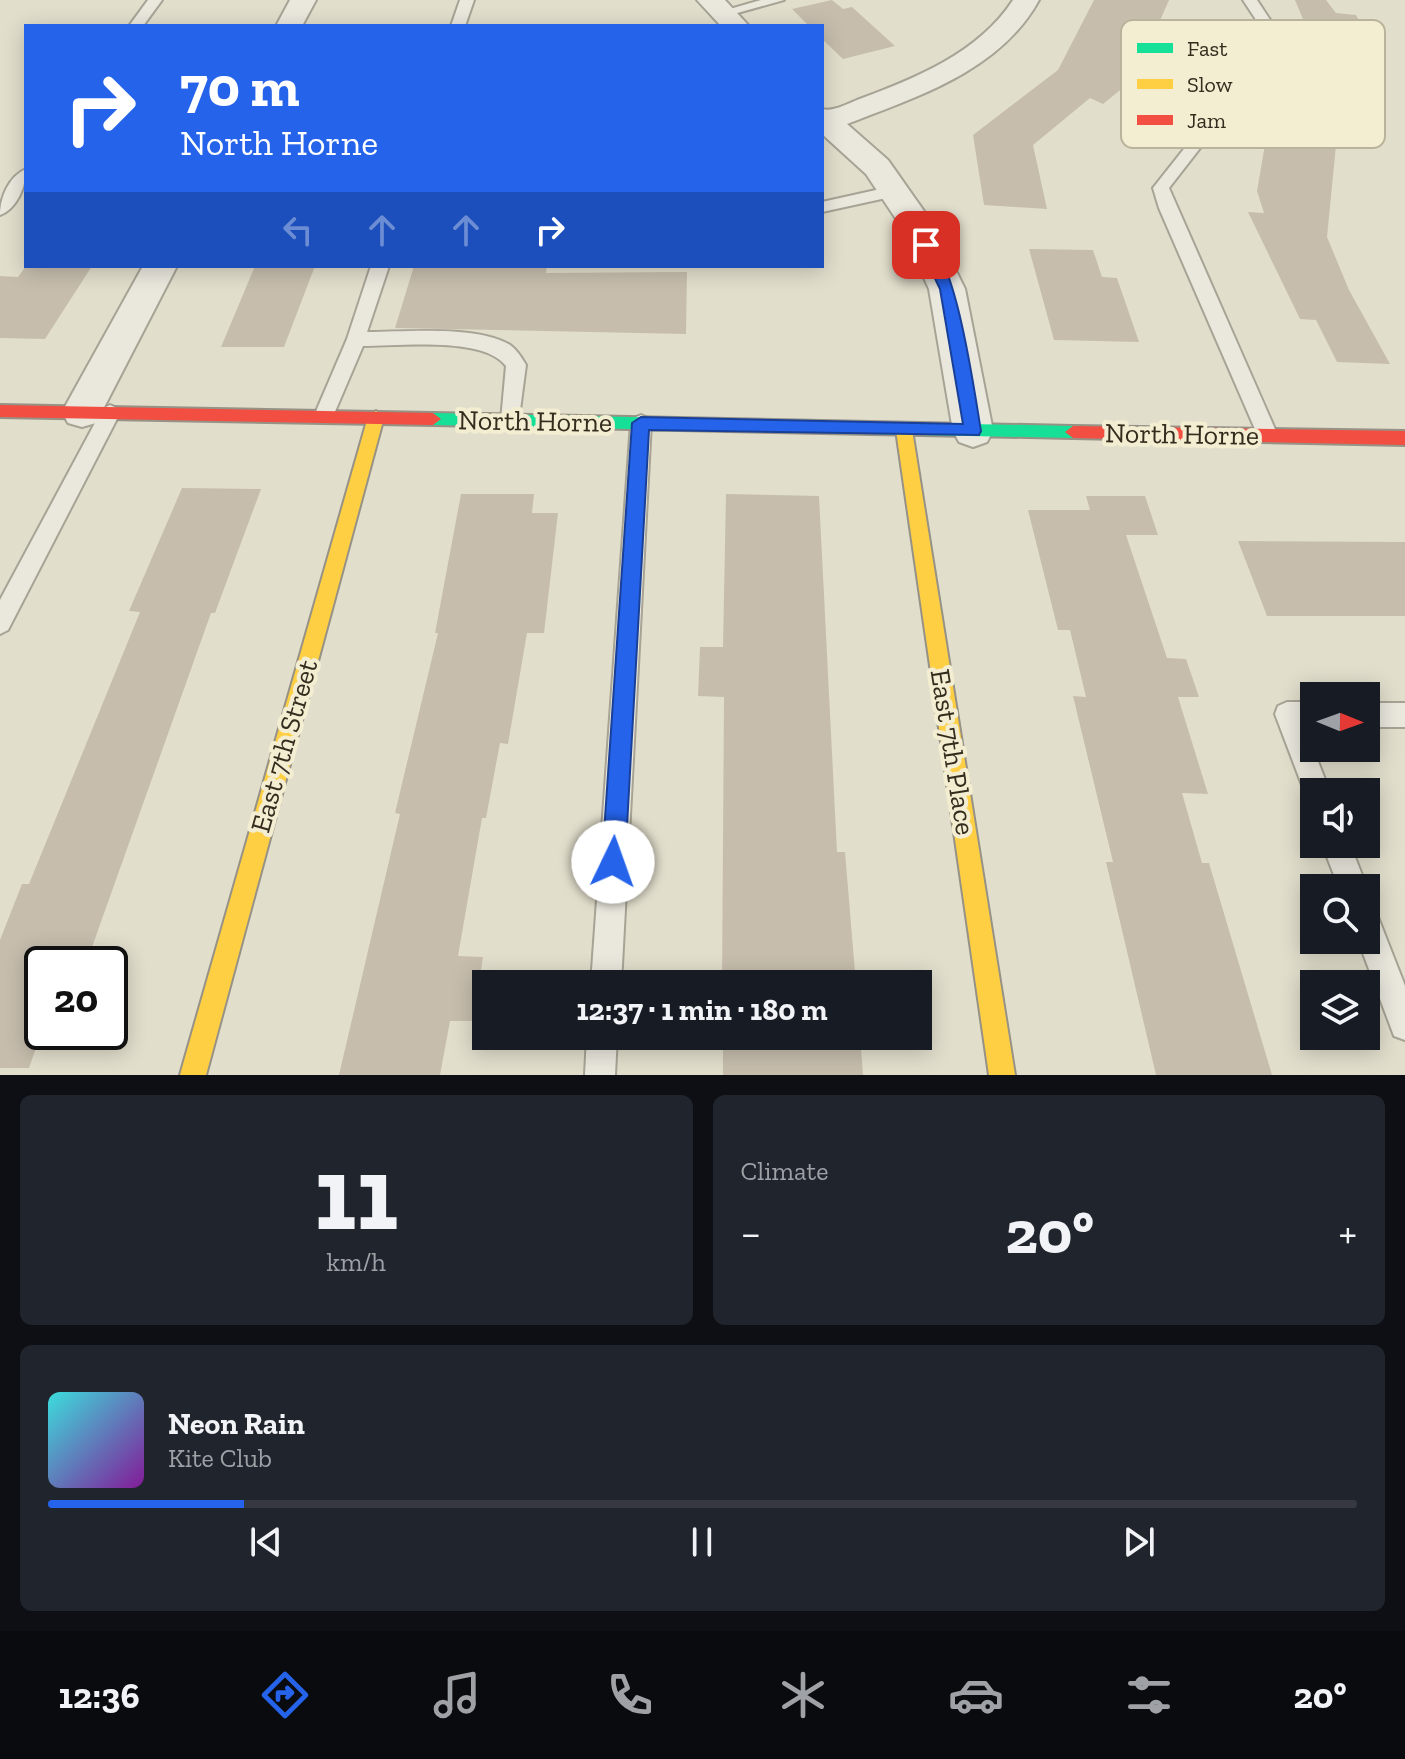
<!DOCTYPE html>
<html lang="en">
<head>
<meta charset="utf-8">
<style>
  :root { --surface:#171b24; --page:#20242c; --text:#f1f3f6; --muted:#9ea1a6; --line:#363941; --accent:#2563eb }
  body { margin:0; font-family:"Zilla Slab",serif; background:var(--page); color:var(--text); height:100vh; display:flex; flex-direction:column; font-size:30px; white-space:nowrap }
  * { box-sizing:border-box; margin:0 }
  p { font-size:26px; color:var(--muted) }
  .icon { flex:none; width:44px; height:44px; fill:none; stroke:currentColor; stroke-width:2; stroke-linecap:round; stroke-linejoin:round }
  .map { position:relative; height:1075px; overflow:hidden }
  .drawer { display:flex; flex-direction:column; gap:20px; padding:20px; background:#0d0f14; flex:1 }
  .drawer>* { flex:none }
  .hud { position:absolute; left:24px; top:24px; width:800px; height:244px; border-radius:0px; box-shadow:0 4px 20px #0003; background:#2563eb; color:#fff; overflow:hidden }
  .needle { width:52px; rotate:91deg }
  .controls { position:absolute; left:1300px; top:682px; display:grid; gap:16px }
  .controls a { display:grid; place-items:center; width:80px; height:80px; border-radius:0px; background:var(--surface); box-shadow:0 4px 20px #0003; font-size:40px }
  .speed { position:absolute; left:24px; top:946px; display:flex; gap:16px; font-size:40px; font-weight:700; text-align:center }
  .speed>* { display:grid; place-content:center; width:104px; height:104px; border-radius:50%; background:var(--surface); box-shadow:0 4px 20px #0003; line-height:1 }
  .speed .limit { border:4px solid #111; border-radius:12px; background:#fff; color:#111 }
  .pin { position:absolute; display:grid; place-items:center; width:68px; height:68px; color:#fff; margin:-34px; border-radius:16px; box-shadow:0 4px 12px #0006 }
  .me { position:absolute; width:88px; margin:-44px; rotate:3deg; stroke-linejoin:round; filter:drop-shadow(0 0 6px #0008) }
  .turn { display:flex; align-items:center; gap:28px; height:168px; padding:0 24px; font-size:36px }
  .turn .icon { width:104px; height:104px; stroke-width:2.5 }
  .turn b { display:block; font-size:56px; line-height:68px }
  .lanes { display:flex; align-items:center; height:76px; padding:0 24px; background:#0003; justify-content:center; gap:40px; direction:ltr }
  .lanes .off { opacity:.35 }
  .big { font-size:60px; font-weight:700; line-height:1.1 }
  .drawer .card { flex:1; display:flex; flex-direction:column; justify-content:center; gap:12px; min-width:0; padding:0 28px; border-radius:12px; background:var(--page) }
  .drawer .dial { align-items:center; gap:0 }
  .dial b { font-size:104px; line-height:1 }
  .song { display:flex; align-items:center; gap:24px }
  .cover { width:96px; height:96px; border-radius:12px; background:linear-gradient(135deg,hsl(180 70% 55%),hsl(290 70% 35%)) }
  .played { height:8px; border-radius:4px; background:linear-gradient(90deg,var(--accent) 15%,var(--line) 15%) }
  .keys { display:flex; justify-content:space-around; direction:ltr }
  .heat { display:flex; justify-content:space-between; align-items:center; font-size:44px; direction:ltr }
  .drawer .tiles { flex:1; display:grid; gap:20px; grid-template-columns:1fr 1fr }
  .card:last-child { grid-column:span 2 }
  .trip { position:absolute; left:472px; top:970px; width:460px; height:80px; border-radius:0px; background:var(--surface); box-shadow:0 4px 20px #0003; font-weight:700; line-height:80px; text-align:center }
  .dock { display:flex; height:128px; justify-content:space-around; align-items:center; background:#090b0e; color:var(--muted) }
  .dock .icon { width:56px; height:56px }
  .dock .selected { color:var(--accent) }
  .dock b { font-size:36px; color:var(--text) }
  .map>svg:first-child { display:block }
</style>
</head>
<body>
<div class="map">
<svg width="1405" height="1075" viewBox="0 0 1405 1075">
  <rect width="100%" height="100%" fill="#e2decc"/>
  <path fill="#c6bdad" d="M832,0l11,9 9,-2 43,39 -52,13 -21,-20v-13h-13l-17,-17z
    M1094,0h75l-34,78 -32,26 -13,-6 -57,47 14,64 -63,-4 -11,-70 85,-65z
    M1295,0h31l10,13 20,2 26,50 -22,67 -22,-7 -11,112 22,53 41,74 -53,-2 -21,-42 -16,-1 -52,-107 16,1 -7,-22 12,-70 18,4 30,-72z
    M1029,249l64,1 9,27 15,1 22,64 -85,-2z
    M26,266h66l-47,73 -45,-1v-62l18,1z
    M255,266h60l-31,81h-63z
    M414,266h133l-1,7 141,-1 -1,62 -291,-6z
    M182,488l79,1 -46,124h-4l-125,351h-44v67l-13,37h-29v-128l22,-56h7l111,-272 -11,-1z
    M461,494h73l-2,19h26l-14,120h-17l-19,111 -8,-1 -14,75h-4l-24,138 25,1 -10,64h-23l-10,54h-101l61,-261 -5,-1 43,-180h-3z
    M726,494l93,2 18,356h8l11,132h-134l2,-287 -26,-1 2,-49h23z
    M1086,496h59l13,39h-32l41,123 19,1 13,38h-21l30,97 -26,-1 20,70h7l63,212h-116l-50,-213h7l-40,-166 13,1 -16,-67h-12l-30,-120h62z
    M1238,541l167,1v74h-138z
    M723,1036h137l3,39h-140z"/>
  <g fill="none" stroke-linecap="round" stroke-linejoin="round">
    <defs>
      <path id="lane" d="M148,0h14l-19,26h-14z
        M460,0h14l-9,26h-14z
        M761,0h23l-61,17 -7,-4z
        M1243,0h14l25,38 -1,6 -112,144 109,248 -3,6h-14l-3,-6 -99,-228 -6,-20 114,-144 1,-6z
        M26,169c0,17 -9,40 -26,46 0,-17 9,-39 26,-46z
        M894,186l8,5 -2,4 -78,17v-10z
        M371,266h18l-22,66c39,0 110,-7 143,13 7,5 12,13 16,20l-8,60h-14l-3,-5 5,-54c-22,-30 -108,-20 -143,-20l-32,75h-14l-3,-5 33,-77z
        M110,405l7,3 3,5 -112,217 -8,4v-34l103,-192z
        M641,415l7,3 3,5 -30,561h-30l40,-561 3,-5z
        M1287,702h27v24h-10l26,66h-16v12l-6,-3 -33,-87 3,-8z
        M1366,703h39v24h-39z
        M1322,844h28l17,44 -1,2 -27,-2z
        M1366,908l10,4 29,74v54l-11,-4 -36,-96h8z
        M587,1036h30l-2,39h-30z"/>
      <path id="street" d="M290,0h26l-14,26h-26z
        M697,0h28l24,26h-28z
        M1013,0h26c-39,71 -122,97 -192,124l41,36 45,64 32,65 28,142 -6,11 -14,5 -14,-5 -6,-11 -24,-142 -29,-64 -34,-51 -44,-40v-25c11,3 25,-5 35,-9 57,-21 122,-47 156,-100z
        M143,266h34l-81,157 -14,4 -14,-4 -6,-11z"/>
      <path id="fast" d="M433,413l640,13 8,6 -8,6 -640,-13 -8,-6z"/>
      <path id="slow" d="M376,411l8,6 -178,658h-26l188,-658z
        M904,424l8,6 103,645h-26l-93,-645z"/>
      <path id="jam" d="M0,405l433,8 8,6 -8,6 -433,-8z
        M1073,426l332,5v14l-332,-7 -8,-6z"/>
    </defs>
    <use href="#lane" stroke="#a7a395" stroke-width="4"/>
    <use href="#street" stroke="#a7a395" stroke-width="4"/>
    <use href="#fast" stroke="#979286" stroke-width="4"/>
    <use href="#slow" stroke="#979286" stroke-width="4"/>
    <use href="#jam" stroke="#979286" stroke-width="4"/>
    <use href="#lane" fill="#eae8dd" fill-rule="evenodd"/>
    <use href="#street" fill="#eae8dd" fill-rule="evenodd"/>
    <use href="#fast" fill="#16e098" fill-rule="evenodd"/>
    <use href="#slow" fill="#ffcf43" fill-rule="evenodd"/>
    <use href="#jam" fill="#f24e42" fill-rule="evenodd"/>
  </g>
  <path fill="#2563eb" stroke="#184099" stroke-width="2" d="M926,241c30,12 49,156 55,190l-2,4 -330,-5 -24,432 -4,8 -8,3 -8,-3 -3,-8 30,-439 9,-6 322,7 -23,-135 -21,-44z"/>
  <g text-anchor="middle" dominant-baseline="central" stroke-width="8" stroke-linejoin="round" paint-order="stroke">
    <g font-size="28" fill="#352c1e" stroke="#f3edd2">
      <text transform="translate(535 421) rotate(1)">North Horne</text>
      <text transform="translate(1182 434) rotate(1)">North Horne</text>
      <text transform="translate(284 746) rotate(-74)">East 7th Street</text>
      <text transform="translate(953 752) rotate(81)">East 7th Place</text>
    </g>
  </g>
  <rect x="1121" y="20" width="264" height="128" rx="12" fill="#f3edd2" stroke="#bab39c" stroke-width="2"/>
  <rect x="1137" y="43" width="36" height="10" fill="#16e098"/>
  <rect x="1137" y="79" width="36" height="10" fill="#ffcf43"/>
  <rect x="1137" y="115" width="36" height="10" fill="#f24e42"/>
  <g font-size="22" fill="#352c1e">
    <text x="1187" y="56">Fast</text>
    <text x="1187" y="92">Slow</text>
    <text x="1187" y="128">Jam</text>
  </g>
</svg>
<div class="controls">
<a><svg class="needle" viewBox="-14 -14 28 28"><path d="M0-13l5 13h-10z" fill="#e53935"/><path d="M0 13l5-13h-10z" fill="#9ea1a6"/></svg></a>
<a><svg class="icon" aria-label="sound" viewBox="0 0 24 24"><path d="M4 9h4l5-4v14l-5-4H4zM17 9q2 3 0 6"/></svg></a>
<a><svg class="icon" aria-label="search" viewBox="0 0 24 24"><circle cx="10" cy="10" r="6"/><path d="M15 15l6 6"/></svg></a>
<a><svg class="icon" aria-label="layers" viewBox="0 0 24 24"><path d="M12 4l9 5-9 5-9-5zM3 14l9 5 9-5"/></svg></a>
</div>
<div class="speed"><div class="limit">20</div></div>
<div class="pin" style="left:926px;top:245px;background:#d93025"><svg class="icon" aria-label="arrive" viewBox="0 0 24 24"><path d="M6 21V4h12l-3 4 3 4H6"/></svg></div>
<svg class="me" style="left:613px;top:862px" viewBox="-20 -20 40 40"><circle r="19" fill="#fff"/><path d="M0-13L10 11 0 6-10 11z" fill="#2563eb"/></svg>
<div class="trip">12:37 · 1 min · 180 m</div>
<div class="hud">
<div class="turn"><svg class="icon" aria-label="right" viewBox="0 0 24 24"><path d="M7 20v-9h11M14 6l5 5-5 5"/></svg><div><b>70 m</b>North Horne</div></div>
<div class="lanes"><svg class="icon off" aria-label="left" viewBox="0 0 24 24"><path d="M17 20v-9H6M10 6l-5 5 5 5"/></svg><svg class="icon off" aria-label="ahead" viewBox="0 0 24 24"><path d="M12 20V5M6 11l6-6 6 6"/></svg><svg class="icon off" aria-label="ahead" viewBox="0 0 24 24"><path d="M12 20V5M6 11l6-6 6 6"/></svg><svg class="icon" aria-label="right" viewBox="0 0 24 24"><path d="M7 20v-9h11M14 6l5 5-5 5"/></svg></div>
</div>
</div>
<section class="drawer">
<div class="tiles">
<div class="card dial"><b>11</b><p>km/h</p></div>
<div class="card"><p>Climate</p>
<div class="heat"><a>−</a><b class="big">20°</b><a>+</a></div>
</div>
<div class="card">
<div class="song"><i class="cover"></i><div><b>Neon Rain</b><p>Kite Club</p></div></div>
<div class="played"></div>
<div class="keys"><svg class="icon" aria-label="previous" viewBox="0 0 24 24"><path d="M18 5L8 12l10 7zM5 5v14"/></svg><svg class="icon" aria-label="pause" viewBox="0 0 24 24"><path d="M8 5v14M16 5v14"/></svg><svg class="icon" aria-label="next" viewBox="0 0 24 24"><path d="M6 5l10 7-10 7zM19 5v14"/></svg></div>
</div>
</div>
</section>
<nav class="dock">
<b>12:36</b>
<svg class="icon selected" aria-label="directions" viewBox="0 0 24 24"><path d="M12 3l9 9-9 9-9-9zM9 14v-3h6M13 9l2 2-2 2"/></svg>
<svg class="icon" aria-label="music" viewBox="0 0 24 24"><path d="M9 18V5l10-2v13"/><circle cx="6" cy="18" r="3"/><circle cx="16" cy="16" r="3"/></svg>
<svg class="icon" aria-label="phone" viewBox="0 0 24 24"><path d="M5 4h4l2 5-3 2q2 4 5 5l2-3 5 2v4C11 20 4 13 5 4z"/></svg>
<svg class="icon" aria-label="climate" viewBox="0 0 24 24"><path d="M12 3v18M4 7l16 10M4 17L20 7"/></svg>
<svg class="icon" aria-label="car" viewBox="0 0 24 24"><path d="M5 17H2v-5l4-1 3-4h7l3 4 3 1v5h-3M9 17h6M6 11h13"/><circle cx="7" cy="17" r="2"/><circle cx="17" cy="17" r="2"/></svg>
<svg class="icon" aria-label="filters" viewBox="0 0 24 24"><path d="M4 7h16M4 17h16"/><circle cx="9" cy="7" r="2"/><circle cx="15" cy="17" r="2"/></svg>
<b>20°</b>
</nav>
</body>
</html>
